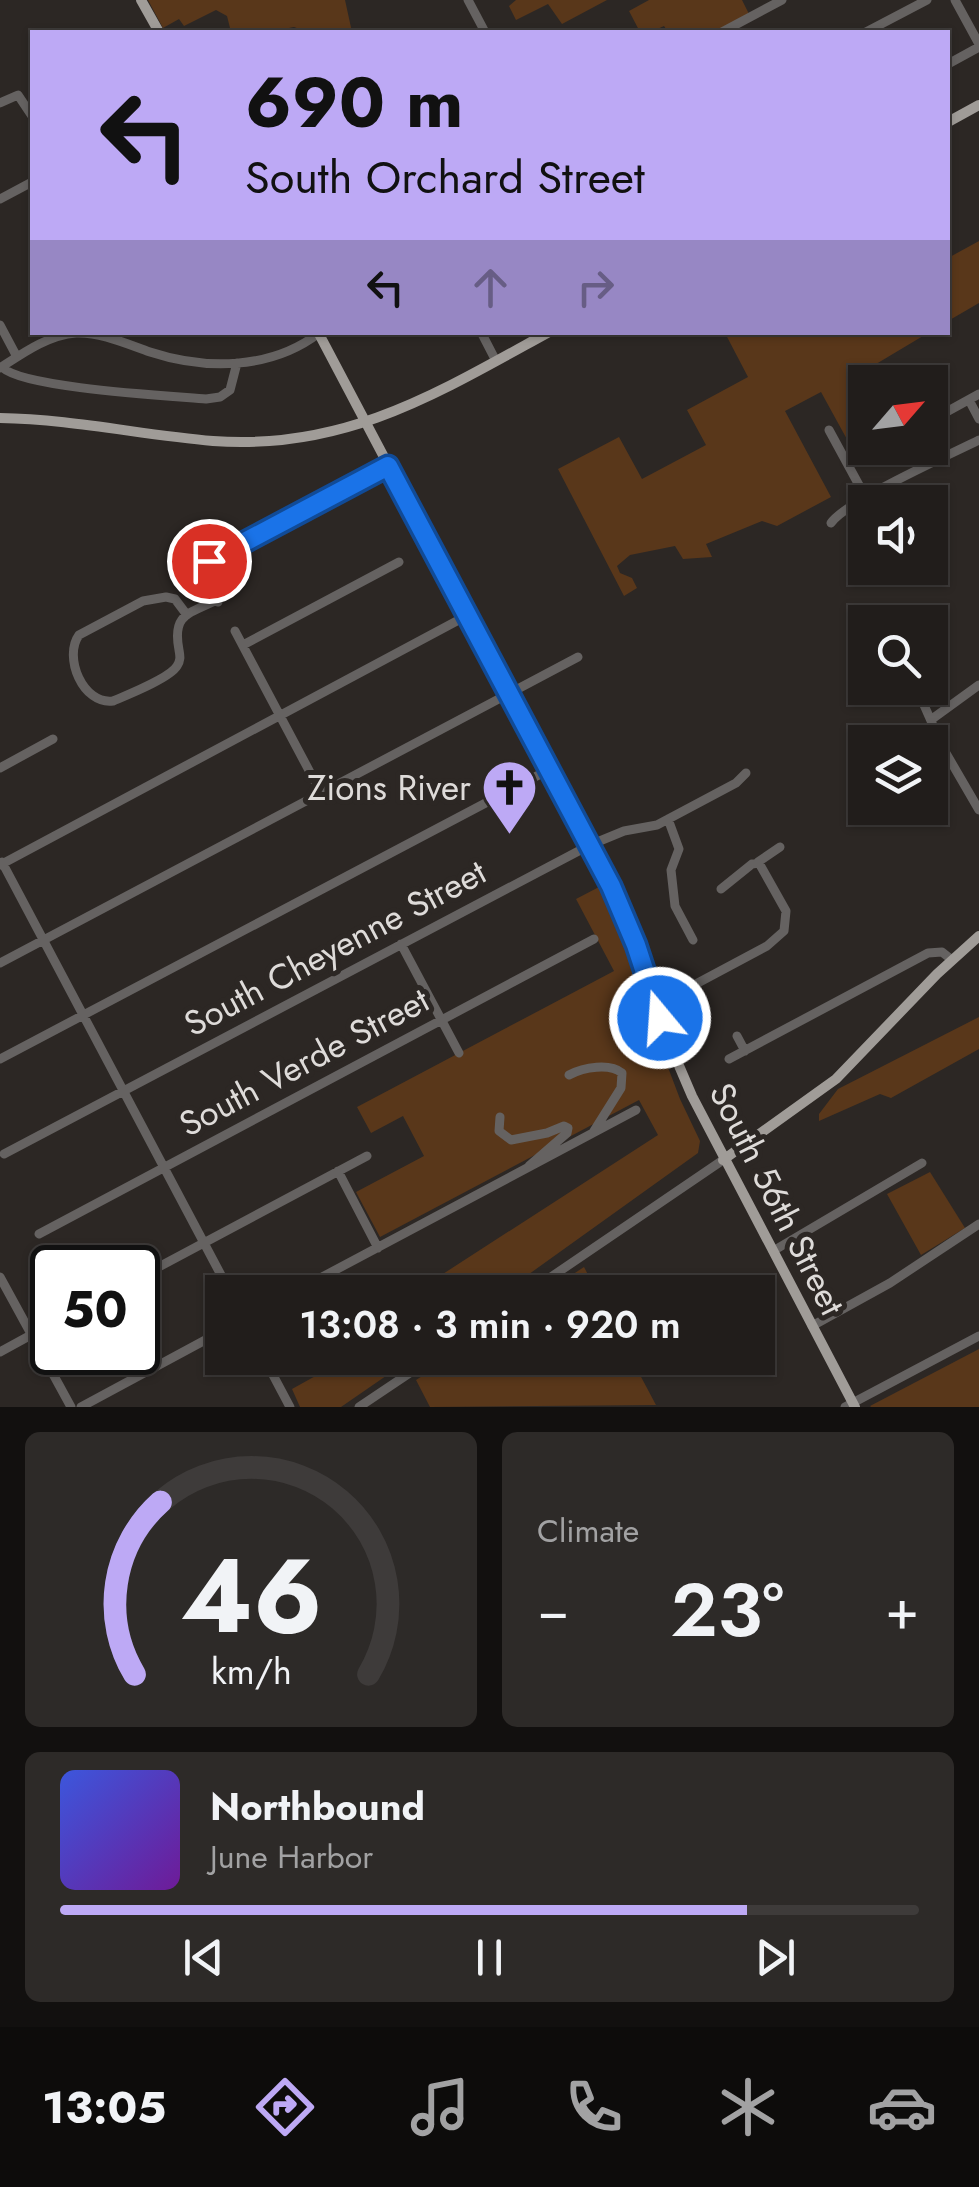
<!DOCTYPE html>
<html lang="en">
<head>
<meta charset="utf-8">
<style>
  :root { --surface:#211d1b; --page:#2d2a28; --text:#f1f3f6; --muted:#a2a2a3; --line:#3e3b3a; --accent:#bda9f5 }
  body { margin:0; font-family:Jost,sans-serif; background:var(--page); color:var(--text); height:100vh; display:flex; flex-direction:column; font-size:38px; white-space:nowrap }
  * { box-sizing:border-box; margin:0 }
  p { font-size:32px; color:var(--muted) }
  .icon { flex:none; width:55px; height:55px; fill:none; stroke:currentColor; stroke-width:2; stroke-linecap:round; stroke-linejoin:round }
  .map { position:relative; height:1407px; overflow:hidden }
  .sheet { display:flex; flex-direction:column; gap:25px; padding:25px; background:#12100f; flex:1 }
  .sheet>* { flex:none }
  .top-card { position:absolute; left:30px; top:30px; width:920px; height:305px; border-radius:0px; box-shadow:0 2px 8px #0004,0 0 0 2px var(--line); background:#bda9f5; color:#111; overflow:hidden }
  .needle { width:65px; rotate:62deg }
  .tools { position:absolute; left:848px; top:365px; display:grid; gap:20px }
  .tools a { display:grid; place-items:center; width:100px; height:100px; border-radius:0px; background:var(--surface); box-shadow:0 2px 8px #0004,0 0 0 2px var(--line); font-size:50px }
  .speed { position:absolute; left:30px; top:1245px; display:flex; gap:20px; font-size:50px; font-weight:700; text-align:center }
  .speed>* { display:grid; place-content:center; width:130px; height:130px; border-radius:50%; background:var(--surface); box-shadow:0 2px 8px #0004,0 0 0 2px var(--line); line-height:1 }
  .speed .limit { border:5px solid #111; border-radius:15px; background:#fff; color:#111 }
  .pin { position:absolute; display:grid; place-items:center; width:85px; height:85px; color:#fff; margin:-42px; border:5px solid #fff; border-radius:50%; box-shadow:0 2px 10px #0007 }
  .me { position:absolute; width:110px; margin:-55px; rotate:342deg; stroke-linejoin:round; filter:drop-shadow(0 0 8px #0008) }
  .turn { display:flex; align-items:center; gap:35px; height:210px; padding:0 50px; font-size:45px }
  .turn .icon { width:130px; height:130px; stroke-width:2.5 }
  .turn b { display:block; font-size:70px; line-height:85px }
  .lanes { display:flex; align-items:center; height:95px; padding:0 50px; background:#0003; justify-content:center; gap:50px; direction:ltr }
  .lanes .off { opacity:.35 }
  .big { font-size:75px; font-weight:600; line-height:1.1 }
  .sheet .card { flex:1; display:flex; flex-direction:column; justify-content:center; gap:15px; min-width:0; padding:0 35px; border-radius:15px; background:var(--page) }
  .sheet .dial { align-items:center; gap:0 }
  .dial svg { height:260px; overflow:visible; fill:none; stroke:var(--line); stroke-width:7; stroke-linecap:round; text-anchor:middle }
  .dial text { fill:var(--text); stroke:none }
  .song { display:flex; align-items:center; gap:30px }
  .cover { width:120px; height:120px; border-radius:15px; background:linear-gradient(135deg,hsl(230 70% 55%),hsl(280 70% 35%)) }
  .played { height:10px; border-radius:5px; background:linear-gradient(90deg,var(--accent) 80%,var(--line) 80%) }
  .keys { display:flex; justify-content:space-around; direction:ltr }
  .heat { display:flex; justify-content:space-between; align-items:center; font-size:55px; direction:ltr }
  .sheet .tiles { flex:1; display:grid; gap:25px; grid-template-columns:1fr 1fr }
  .card:last-child { grid-column:span 2 }
  .trip { position:absolute; left:205px; top:1275px; width:570px; height:100px; border-radius:0px; background:var(--surface); box-shadow:0 2px 8px #0004,0 0 0 2px var(--line); font-weight:600; line-height:100px; text-align:center }
  .tab-bar { display:flex; height:160px; justify-content:space-around; align-items:center; background:#0d0c0b; color:var(--muted) }
  .tab-bar .icon { width:70px; height:70px }
  .tab-bar .current { color:var(--accent) }
  .tab-bar b { font-size:45px; color:var(--text) }
  .map>svg:first-child { display:block }
</style>
</head>
<body>
<div class="map">
<svg width="979" height="1407" viewBox="0 0 979 1407">
  <rect width="100%" height="100%" fill="#2c2724"/>
  <path fill="#59371a" d="M148,0h197l7,32h-45l-13,-5 -26,5h-37l-4,-16 -11,-6 -32,16 -5,-7 -16,9z
    M516,0h91l-45,24 -14,-20 -32,16 -7,-14z
    M649,0h93l7,14 -35,18h-46l-4,-6 -13,6h-11l-11,-21z
    M979,241v62l-31,18v-63z
    M725,333h203l-72,43 -1,25 10,34 -16,8 -28,-51 -36,19 46,86 -54,29 -15,-5 -56,23 6,13 -29,2 -8,-13 -45,9 -13,11 3,7 12,5 5,10 -13,8 -66,-127 61,-32 23,42 64,-34 -19,-35 61,-33z
    M599,887l27,57 32,97 22,58 20,42 -2,12 -194,139h-89l243,-157 -19,-35 -259,137 -24,-45 68,-36 -21,-40 -32,17 -14,-26 257,-136 -38,-72z
    M979,1017v32l-88,49 -11,-4 -61,27v-7l19,-25z
    M930,1172l35,56 -44,27 -34,-61z
    M584,1267l13,25h-51z
    M979,1349v58h-108l-1,-1z
    M311,1358h101l-71,49h-41l-8,-18 27,-15z
    M450,1358h181l25,47 -226,2 -14,-27z"/>
  <g fill="none" stroke-linecap="round" stroke-linejoin="round">
    <path stroke="#656261" stroke-width="9" d="M468,0l17,32
      M955,0l24,44
      M722,32l60,-32
      M866,32l61,-32
      M948,64l31,-17
      M0,103l18,-8 14,21
      M0,199l32,-17
      M0,325l17,32
      M481,332l15,29
      M2,367c18,21 169,29 204,32l14,-2 10,-7 7,-27
      M0,368c23,-15 48,-33 76,-35 25,-1 51,11 74,19 55,18 121,18 169,-19
      M969,400l10,19
      M930,421l49,-27
      M829,430l37,68
      M831,523c15,-22 118,-68 148,-83
      M218,602l-13,-30 4,-11 179,-95
      M187,615l-12,-16 -9,-2 -23,4 -64,34c-16,22 4,70 34,66 14,-6 57,-23 64,-35 4,-6 3,-10 2,-16 -7,-36 9,-36 38,-50
      M235,631l86,162
      M243,645l156,-83
      M924,705l19,43 36,62
      M932,719l47,-34
      M0,768l53,-29
      M668,819l11,30 -8,21 4,36 18,34
      M2,862l228,430
      M758,862l22,-15
      M0,865l468,-250
      M401,944l58,109
      M0,963l578,-306
      M649,982l19,11h11l88,-47 17,-15 2,-20 -27,-48 -7,1 -31,25
      M660,1018l11,-16 12,-7
      M737,1036l8,15
      M0,1059l550,-290
      M729,1059l199,-106 14,-1 10,8
      M569,1075c15,-8 41,-12 53,-2l-1,15 -27,43
      M500,1117l-1,14 12,9 36,-7 17,-7 4,2 -1,5 -38,33
      M4,1154l586,-309 34,-14 33,-6 79,-42 10,-10
      M338,1171l40,77
      M39,1234l555,-295
      M773,1251l149,-88
      M0,1277l71,130
      M138,1278l229,-122
      M294,1292l342,-182
      M529,1292l194,-132
      M812,1326l78,-43 89,-59
      M0,1352l31,-17
      M264,1358l26,49
      M81,1407l141,-76
      M359,1407l73,-49
      M845,1407l134,-71"/>
    <path stroke="#a09c98" stroke-width="10" d="M141,0l18,32
      M948,122l31,-17
      M318,332l293,555 25,58 29,88 27,63 163,311
      M0,418c71,1 142,17 213,23 132,10 225,-48 336,-109
      M723,1160l113,-81 101,-105 42,-38"/>
  </g>
  <g fill="none" stroke-linecap="round" stroke-linejoin="round">
    <defs>
      <path id="route" d="M209,561l179,-95 223,420 25,59 24,73"/>
    </defs>
    <use href="#route" stroke="#114b97" stroke-width="25"/>
    <use href="#route" stroke="#1a73e8" stroke-width="18"/>
  </g>
  <defs>
    <symbol id="church-pin" viewBox="-11 -11 22 30"><path d="M0 17L-7.5 6A9.5 9.5 0 1 1 7.5 6Z" fill="#bda9f5" stroke="#2c2724"/><path d="M-1.2-6h2.4v3.5h3.3v2.4h-3.3V6h-2.4V-.1h-3.3v-2.4h3.3Z" fill="#111"/></symbol>
  </defs>
  <g fill-rule="evenodd">
    <use href="#church-pin" x="478" y="756" width="63" height="86"/>
  </g>
  <g text-anchor="middle" dominant-baseline="central" stroke-width="10" stroke-linejoin="round" paint-order="stroke">
    <g font-size="35" fill="#dedbd9" stroke="#2c2724" text-anchor="end">
      <text x="471" y="788">Zions River</text>
    </g>
    <g font-size="35" fill="#dedbd9" stroke="#2c2724">
      <text transform="translate(335 948) rotate(-28)">South Cheyenne Street</text>
      <text transform="translate(304 1062) rotate(-28)">South Verde Street</text>
      <text transform="translate(777 1199) rotate(63)">South 56th Street</text>
    </g>
  </g>
</svg>
<div class="tools">
<a><svg class="needle" viewBox="-14 -14 28 28"><path d="M0-13l5 13h-10z" fill="#e53935"/><path d="M0 13l5-13h-10z" fill="#a2a2a3"/></svg></a>
<a><svg class="icon" aria-label="sound" viewBox="0 0 24 24"><path d="M4 9h4l5-4v14l-5-4H4zM17 9q2 3 0 6"/></svg></a>
<a><svg class="icon" aria-label="search" viewBox="0 0 24 24"><circle cx="10" cy="10" r="6"/><path d="M15 15l6 6"/></svg></a>
<a><svg class="icon" aria-label="layers" viewBox="0 0 24 24"><path d="M12 4l9 5-9 5-9-5zM3 14l9 5 9-5"/></svg></a>
</div>
<div class="speed"><div class="limit">50</div></div>
<div class="pin" style="left:209px;top:561px;background:#d93025"><svg class="icon" aria-label="arrive" viewBox="0 0 24 24"><path d="M6 21V4h12l-3 4 3 4H6"/></svg></div>
<svg class="me" style="left:660px;top:1018px" viewBox="-20 -20 40 40"><circle r="17" fill="#1a73e8" stroke="#fff" stroke-width="3"/><path d="M0-11L8 9 0 5-8 9z" fill="#fff"/></svg>
<div class="trip">13:08 · 3 min · 920 m</div>
<div class="top-card">
<div class="turn"><svg class="icon" aria-label="left" viewBox="0 0 24 24"><path d="M17 20v-9H6M10 6l-5 5 5 5"/></svg><div><b>690 m</b>South Orchard Street</div></div>
<div class="lanes"><svg class="icon" aria-label="left" viewBox="0 0 24 24"><path d="M17 20v-9H6M10 6l-5 5 5 5"/></svg><svg class="icon off" aria-label="ahead" viewBox="0 0 24 24"><path d="M12 20V5M6 11l6-6 6 6"/></svg><svg class="icon off" aria-label="right" viewBox="0 0 24 24"><path d="M7 20v-9h11M14 6l5 5-5 5"/></svg></div>
</div>
</div>
<section class="sheet">
<div class="tiles">
<div class="card dial"><svg viewBox="0 0 100 80">
<path d="M14 69A42 42 0 1 1 86 69"/>
<path d="M14 69A42 42 0 0 1 22 16" stroke="#bda9f5"/>
<text x="50" y="56" font-size="32" font-weight="700">46</text>
<text x="50" y="72" font-size="11">km/h</text>
</svg></div>
<div class="card"><p>Climate</p>
<div class="heat"><a>−</a><b class="big">23°</b><a>+</a></div>
</div>
<div class="card">
<div class="song"><i class="cover"></i><div><b>Northbound</b><p>June Harbor</p></div></div>
<div class="played"></div>
<div class="keys"><svg class="icon" aria-label="previous" viewBox="0 0 24 24"><path d="M18 5L8 12l10 7zM5 5v14"/></svg><svg class="icon" aria-label="pause" viewBox="0 0 24 24"><path d="M8 5v14M16 5v14"/></svg><svg class="icon" aria-label="next" viewBox="0 0 24 24"><path d="M6 5l10 7-10 7zM19 5v14"/></svg></div>
</div>
</div>
</section>
<nav class="tab-bar">
<b>13:05</b>
<svg class="icon current" aria-label="directions" viewBox="0 0 24 24"><path d="M12 3l9 9-9 9-9-9zM9 14v-3h6M13 9l2 2-2 2"/></svg>
<svg class="icon" aria-label="music" viewBox="0 0 24 24"><path d="M9 18V5l10-2v13"/><circle cx="6" cy="18" r="3"/><circle cx="16" cy="16" r="3"/></svg>
<svg class="icon" aria-label="phone" viewBox="0 0 24 24"><path d="M5 4h4l2 5-3 2q2 4 5 5l2-3 5 2v4C11 20 4 13 5 4z"/></svg>
<svg class="icon" aria-label="climate" viewBox="0 0 24 24"><path d="M12 3v18M4 7l16 10M4 17L20 7"/></svg>
<svg class="icon" aria-label="car" viewBox="0 0 24 24"><path d="M5 17H2v-5l4-1 3-4h7l3 4 3 1v5h-3M9 17h6M6 11h13"/><circle cx="7" cy="17" r="2"/><circle cx="17" cy="17" r="2"/></svg>
</nav>
</body>
</html>
